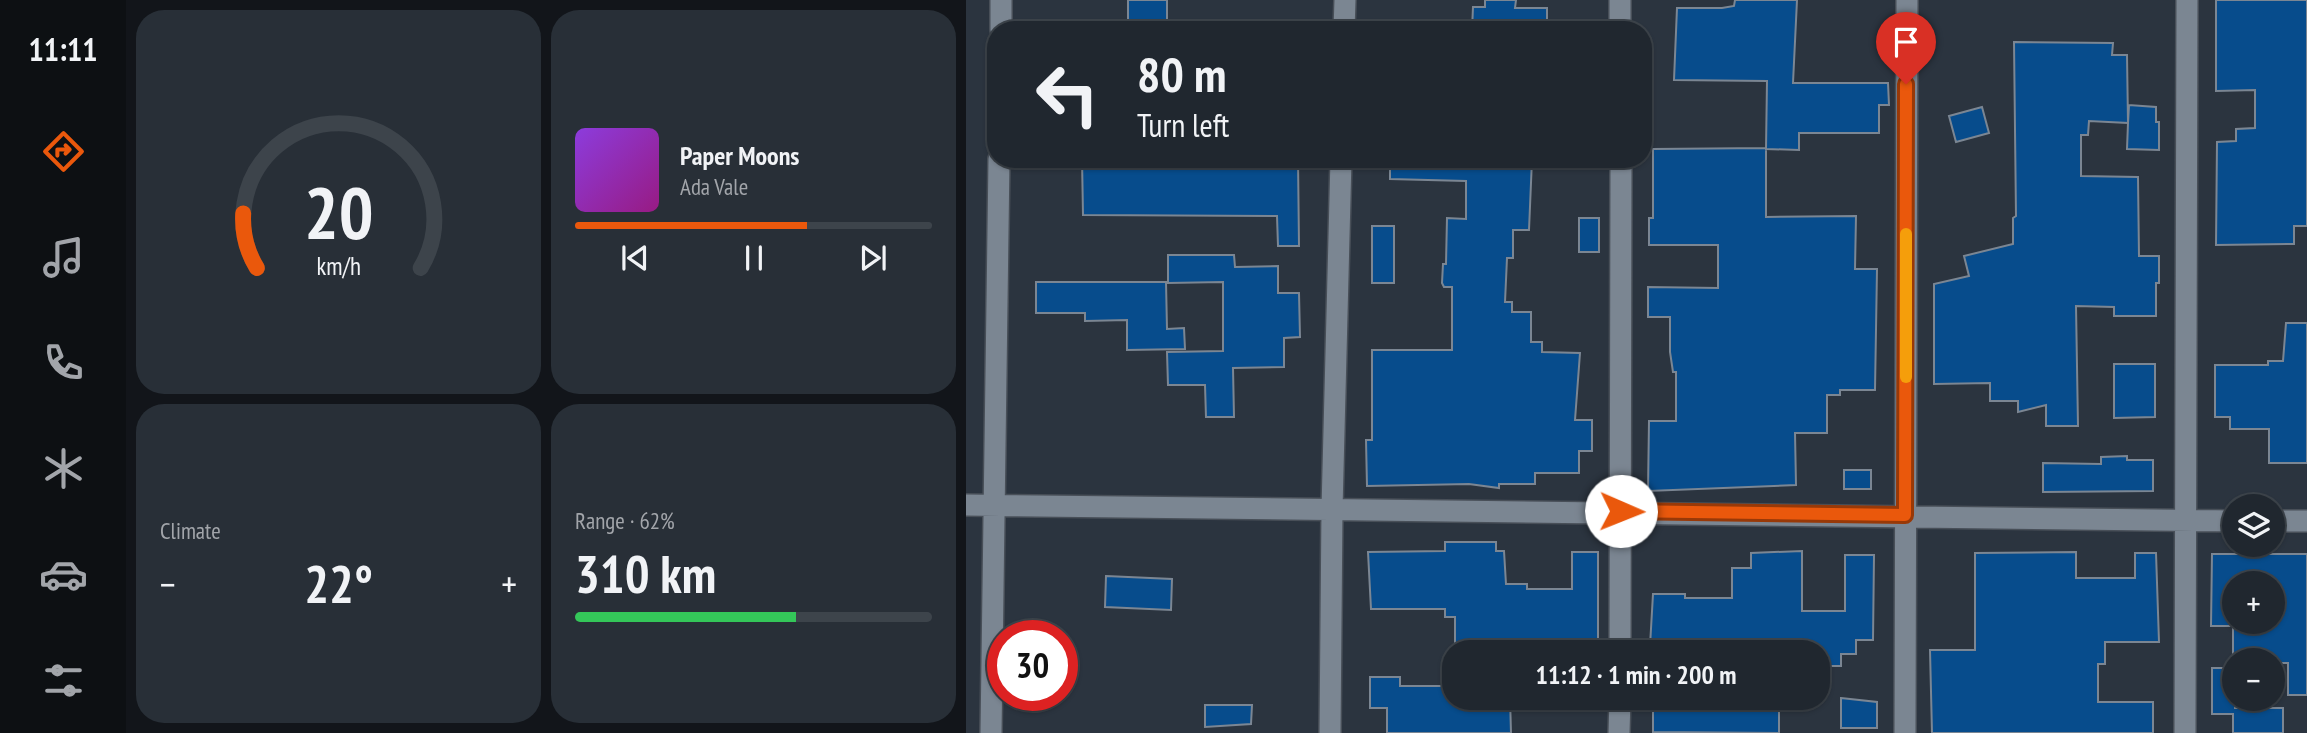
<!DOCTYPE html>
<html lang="en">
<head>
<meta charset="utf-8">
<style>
  :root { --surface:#20272f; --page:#282f37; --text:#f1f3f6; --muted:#a2a5aa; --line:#3d444b; --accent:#ea580c }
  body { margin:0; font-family:"PT Sans Narrow",sans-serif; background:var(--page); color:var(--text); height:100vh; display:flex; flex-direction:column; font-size:26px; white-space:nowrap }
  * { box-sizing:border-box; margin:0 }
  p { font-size:23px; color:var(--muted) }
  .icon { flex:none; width:38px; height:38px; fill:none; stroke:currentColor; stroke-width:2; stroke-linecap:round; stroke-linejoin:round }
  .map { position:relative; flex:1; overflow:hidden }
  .drawer { display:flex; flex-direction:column; gap:10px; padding:10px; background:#12151a; width:840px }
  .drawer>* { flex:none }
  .banner { position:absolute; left:21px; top:21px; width:665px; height:147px; border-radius:28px; box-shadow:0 2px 5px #0004,0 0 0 2px var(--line); background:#20272f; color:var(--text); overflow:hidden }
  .buttons { position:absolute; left:1256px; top:494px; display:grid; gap:14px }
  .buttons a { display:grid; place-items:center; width:63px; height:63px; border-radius:50%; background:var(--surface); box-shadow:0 2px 5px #0004,0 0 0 2px var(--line); font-size:35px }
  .speed { position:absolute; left:21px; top:620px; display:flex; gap:14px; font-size:35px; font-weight:700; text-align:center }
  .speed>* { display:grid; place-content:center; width:91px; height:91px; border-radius:50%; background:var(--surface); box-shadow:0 2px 5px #0004,0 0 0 2px var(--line); line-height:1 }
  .speed .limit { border:10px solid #d22; background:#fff; color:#111 }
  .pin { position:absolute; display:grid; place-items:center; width:60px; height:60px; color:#fff; margin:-72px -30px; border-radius:50% 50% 50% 0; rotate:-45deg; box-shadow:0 0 7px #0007 }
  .pin .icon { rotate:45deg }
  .me { position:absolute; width:77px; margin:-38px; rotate:91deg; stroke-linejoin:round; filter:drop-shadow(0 0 5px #0008) }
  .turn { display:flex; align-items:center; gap:24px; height:147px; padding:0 35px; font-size:32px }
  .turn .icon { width:91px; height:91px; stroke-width:2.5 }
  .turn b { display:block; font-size:49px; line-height:60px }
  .big { font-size:52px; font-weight:700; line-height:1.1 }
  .drawer .tile { flex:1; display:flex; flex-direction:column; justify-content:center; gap:10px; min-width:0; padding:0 24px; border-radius:28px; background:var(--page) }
  .drawer .dial { align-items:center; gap:0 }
  .dial svg { height:182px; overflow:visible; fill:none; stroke:var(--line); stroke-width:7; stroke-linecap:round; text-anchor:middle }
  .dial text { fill:var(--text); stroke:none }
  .song { display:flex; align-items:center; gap:21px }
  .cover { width:84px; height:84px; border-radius:10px; background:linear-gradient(135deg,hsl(270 70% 55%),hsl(310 70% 35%)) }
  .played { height:7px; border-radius:4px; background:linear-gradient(90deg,var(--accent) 65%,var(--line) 65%) }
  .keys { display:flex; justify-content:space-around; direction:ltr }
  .heat { display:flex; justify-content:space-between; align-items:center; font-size:38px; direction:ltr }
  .charge { height:10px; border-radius:5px; background:linear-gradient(90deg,#34c759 62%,var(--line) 0) }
  .drawer .tiles { flex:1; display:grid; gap:10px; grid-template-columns:repeat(2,1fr) }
  .trip { position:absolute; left:476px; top:640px; width:388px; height:70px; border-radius:28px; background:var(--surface); box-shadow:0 2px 5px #0004,0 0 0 2px var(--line); font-weight:700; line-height:70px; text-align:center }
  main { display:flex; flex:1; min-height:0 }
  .tabs { display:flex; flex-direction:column; width:126px; justify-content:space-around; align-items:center; background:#0d1013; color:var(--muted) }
  .tabs .icon { width:49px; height:49px }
  .tabs .current { color:var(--accent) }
  .tabs b { font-size:32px; color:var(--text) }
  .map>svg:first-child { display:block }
</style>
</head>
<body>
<main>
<nav class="tabs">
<b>11:11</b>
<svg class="icon current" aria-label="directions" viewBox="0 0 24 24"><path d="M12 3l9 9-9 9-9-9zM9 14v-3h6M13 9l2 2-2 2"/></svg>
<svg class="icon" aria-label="music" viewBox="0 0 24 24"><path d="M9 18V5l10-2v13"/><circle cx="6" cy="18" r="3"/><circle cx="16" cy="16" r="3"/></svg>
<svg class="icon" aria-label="phone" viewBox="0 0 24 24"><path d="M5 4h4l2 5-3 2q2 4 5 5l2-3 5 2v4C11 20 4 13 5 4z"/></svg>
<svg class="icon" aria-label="climate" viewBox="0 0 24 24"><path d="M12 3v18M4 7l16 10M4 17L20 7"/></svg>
<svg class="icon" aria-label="car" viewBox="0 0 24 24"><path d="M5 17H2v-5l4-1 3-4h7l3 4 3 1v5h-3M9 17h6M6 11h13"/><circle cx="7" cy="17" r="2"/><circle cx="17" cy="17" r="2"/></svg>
<svg class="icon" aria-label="filters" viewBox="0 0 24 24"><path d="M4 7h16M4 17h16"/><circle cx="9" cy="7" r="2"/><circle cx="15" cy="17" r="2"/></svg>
</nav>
<section class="drawer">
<div class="tiles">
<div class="tile dial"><svg viewBox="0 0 100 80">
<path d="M14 69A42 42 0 1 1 86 69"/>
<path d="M14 69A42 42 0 0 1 8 45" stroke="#ea580c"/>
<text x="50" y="56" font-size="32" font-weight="700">20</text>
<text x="50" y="72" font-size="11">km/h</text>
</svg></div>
<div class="tile">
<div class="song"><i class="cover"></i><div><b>Paper Moons</b><p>Ada Vale</p></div></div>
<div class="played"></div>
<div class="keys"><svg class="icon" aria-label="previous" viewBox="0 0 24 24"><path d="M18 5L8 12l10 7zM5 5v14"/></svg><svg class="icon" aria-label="pause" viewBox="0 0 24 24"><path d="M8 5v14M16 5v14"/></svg><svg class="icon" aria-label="next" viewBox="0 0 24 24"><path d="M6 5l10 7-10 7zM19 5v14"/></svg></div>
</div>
<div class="tile"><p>Climate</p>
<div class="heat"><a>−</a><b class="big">22°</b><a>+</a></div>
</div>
<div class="tile"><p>Range · 62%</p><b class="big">310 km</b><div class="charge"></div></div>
</div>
</section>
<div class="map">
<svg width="1341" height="733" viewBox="0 0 1341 733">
  <rect width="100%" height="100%" fill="#2b343f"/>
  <path fill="#074c8c" stroke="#7b8693" stroke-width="2" fill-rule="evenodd" d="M162,0h39v30h-39z
    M519,0h31l-1,8h32v22h-75l1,-23h12z
    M769,0h62l-4,83h95l1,22h-10v28h-80v17l-33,-1 1,-68 -93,-1 3,-72h45l12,-2z
    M1250,0h91v226h-13v18l-78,1 1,-103 19,-1v-12l19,-1v-38l-39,1z
    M1048,42l99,1 -1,12h15l1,68 1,-18 27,2v15h3v28l-32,-1 1,-26 -39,-2 -1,14h-7v41l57,1 1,79h20v27h-3v33h-42v-9l-38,-1 2,120h-32v-21l-28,7v-11h-28v-18l-56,1v-100l35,-8 -5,-20 49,-12v-26l3,-2z
    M1016,107l7,26 -33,9 -7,-26z
    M800,148v69l90,-1 -1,53h22l-2,121h-35v5h-13v38h-32l1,52 -148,6 1,-70h27v-49h-3l-3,-20v-35h-22v-30l70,1v-43h-69v-27h4v-69z
    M116,159h216l1,87h-21l-1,-30 -194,-1z
    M424,159h142l-3,71h-16v28h-6l-2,44h7v10h19v30h11v10l38,1 -5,67h17v31h-13v22h-44v11h-36v4l-30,-4 -102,2 -1,-46h6v-90h80v-63h-8l-2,-4 1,-19h3l1,-46 19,1v-38l-76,-2z
    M613,218h20v34h-20z
    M406,226h22v57h-22z
    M202,255h66l1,12 43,-1v27h21l1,44 -16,1v29l-51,1 1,49h-28l-1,-32h-37l-1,-33 56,-1v-69l-55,1z
    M70,282h130l1,47 17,-1 1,21 -58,1v-30l-42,1v-8h-49z
    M1320,323h21v140h-38v-34h-39v-12h-15v-52h53v-4h15z
    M1148,364h41v53l-41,1z
    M1161,456v4h26v31l-110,1v-29l58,1v-7z
    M878,470h27v19h-27z
    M479,542h51v9h8l2,33h21v5h45v-37h26v101h-143v-36h-10v-8h-74l-3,-57 77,-1z
    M836,551v60h43v-56h29l-1,85h-17v14h-15v12h-23v-13h-118v-7h-50l3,-52h32v4h47v-30h19v-15z
    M1110,552v26h59v-25h21l3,89h-54v22h-7v38h55v31h-221l-2,-83h45v-97z
    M1246,554h95v141h-19v-32h-12v-3h-43v-34h-22zM1307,580v41h-38v-40z
    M140,576l66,3 -1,31 -66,-3z
    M1246,668h23v40h48v25h-50v-19h-21z
    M404,677h30v9h54v12h56l1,35h-124v-25h-17z
    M768,698h45v35l-126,-1v-26h81z
    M875,698l36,4v26h-36z
    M239,705h47l-1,19 -46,3z"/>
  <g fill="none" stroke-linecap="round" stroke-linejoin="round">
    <defs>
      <path id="street" d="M654,0v30
        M35,30v-30
        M378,30l1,-30
        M0,505l1269,16
        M1307,521h34
        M654,653l1,-494
        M25,733l8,-574
        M364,733l2,-224 9,-350
        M653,733l1,-35
        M939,733l2,-733
        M1219,733l2,-733"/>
    </defs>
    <use href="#street" stroke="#484f58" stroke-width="24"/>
    <use href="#street" stroke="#7b8692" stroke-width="21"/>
  </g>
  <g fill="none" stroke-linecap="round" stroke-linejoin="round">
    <defs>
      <path id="route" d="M655,511l284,4 1,-431"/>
    </defs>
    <use href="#route" stroke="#983908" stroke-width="18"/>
    <use href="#route" stroke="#ea580c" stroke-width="12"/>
    <path stroke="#f59e0b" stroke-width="12" d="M940,377v-143"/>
  </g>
</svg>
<div class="buttons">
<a><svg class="icon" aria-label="layers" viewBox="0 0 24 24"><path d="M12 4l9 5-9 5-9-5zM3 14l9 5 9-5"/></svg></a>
<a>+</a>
<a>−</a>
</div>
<div class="speed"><div class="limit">30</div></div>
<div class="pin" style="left:940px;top:84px;background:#d93025"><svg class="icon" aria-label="arrive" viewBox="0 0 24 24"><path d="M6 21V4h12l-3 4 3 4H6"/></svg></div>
<svg class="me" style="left:655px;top:511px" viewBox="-20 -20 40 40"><circle r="19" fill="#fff"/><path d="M0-13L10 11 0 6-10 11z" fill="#ea580c"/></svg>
<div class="trip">11:12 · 1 min · 200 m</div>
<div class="banner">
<div class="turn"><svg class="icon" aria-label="left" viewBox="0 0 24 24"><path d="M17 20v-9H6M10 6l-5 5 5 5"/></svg><div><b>80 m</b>Turn left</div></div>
</div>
</div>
</main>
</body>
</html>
